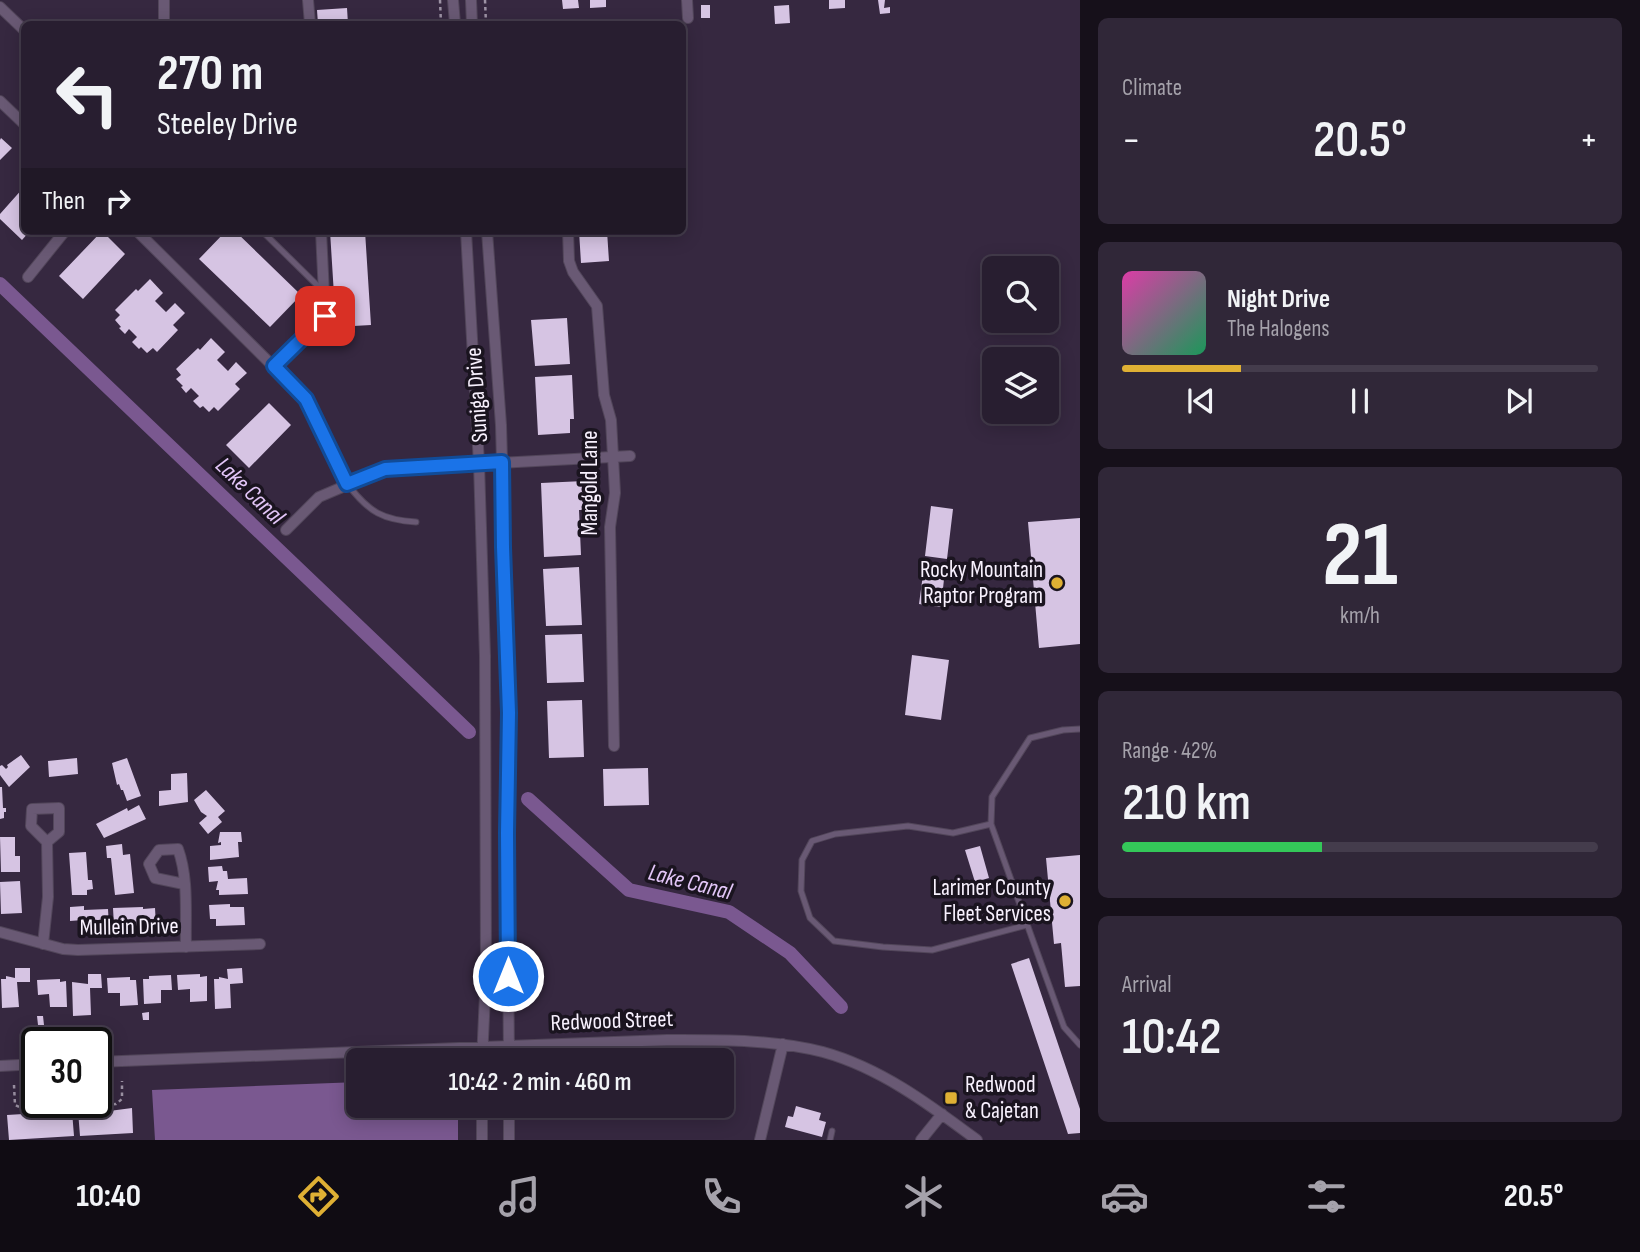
<!DOCTYPE html>
<html lang="en">
<head>
<meta charset="utf-8">
<style>
  :root { --surface:#281e30; --page:#302738; --text:#f1f3f6; --muted:#a5a2ab; --line:#443c4c; --accent:#dfb034 }
  body { margin:0; font-family:"Sofia Sans Condensed",sans-serif; background:var(--page); color:var(--text); height:100vh; display:flex; flex-direction:column; font-size:26px; white-space:nowrap }
  * { box-sizing:border-box; margin:0 }
  p { font-size:23px; color:var(--muted) }
  .icon { flex:none; width:38px; height:38px; fill:none; stroke:currentColor; stroke-width:2; stroke-linecap:round; stroke-linejoin:round }
  .map { position:relative; flex:1; overflow:hidden }
  .details { display:flex; flex-direction:column; gap:18px; padding:18px; background:#16101a; width:560px }
  .details>* { flex:none }
  .guide { position:absolute; left:21px; top:21px; width:665px; height:214px; border-radius:10px; box-shadow:0 4px 18px #0003,0 0 0 2px var(--line); background:#281e30; color:var(--text); overflow:hidden }
  .controls { position:absolute; left:982px; top:256px; display:grid; gap:14px }
  .controls a { display:grid; place-items:center; width:77px; height:77px; border-radius:10px; background:var(--surface); box-shadow:0 4px 18px #0003,0 0 0 2px var(--line); font-size:35px }
  .speed { position:absolute; left:21px; top:1027px; display:flex; gap:14px; font-size:35px; font-weight:700; text-align:center }
  .speed>* { display:grid; place-content:center; width:91px; height:91px; border-radius:50%; background:var(--surface); box-shadow:0 4px 18px #0003,0 0 0 2px var(--line); line-height:1 }
  .speed .limit { border:4px solid #111; border-radius:10px; background:#fff; color:#111 }
  .pin { position:absolute; display:grid; place-items:center; width:60px; height:60px; color:#fff; margin:-30px; border-radius:14px; box-shadow:0 4px 10px #0006 }
  .me { position:absolute; width:77px; margin:-38px; rotate:0deg; stroke-linejoin:round; filter:drop-shadow(0 0 5px #0008) }
  .turn { display:flex; align-items:center; gap:24px; height:147px; padding:0 21px; font-size:32px }
  .turn .icon { width:91px; height:91px; stroke-width:2.5 }
  .turn b { display:block; font-size:49px; line-height:60px }
  .then { display:flex; align-items:center; height:66px; padding:0 21px; background:#0003; gap:14px; font-size:26px }
  .big { font-size:52px; font-weight:600; line-height:1.1 }
  .details .tile { flex:1; display:flex; flex-direction:column; justify-content:center; gap:10px; min-width:0; padding:0 24px; border-radius:10px; background:var(--page) }
  .details .dial { align-items:center; gap:0 }
  .dial b { font-size:91px; line-height:1 }
  .song { display:flex; align-items:center; gap:21px }
  .cover { width:84px; height:84px; border-radius:10px; background:linear-gradient(135deg,hsl(320 70% 55%),hsl(150 70% 35%)) }
  .played { height:7px; border-radius:4px; background:linear-gradient(90deg,var(--accent) 25%,var(--line) 25%) }
  .keys { display:flex; justify-content:space-around; direction:ltr }
  .heat { display:flex; justify-content:space-between; align-items:center; font-size:38px; direction:ltr }
  .charge { height:10px; border-radius:5px; background:linear-gradient(90deg,#34c759 42%,var(--line) 0) }
  .trip { position:absolute; left:346px; top:1048px; width:388px; height:70px; border-radius:10px; background:var(--surface); box-shadow:0 4px 18px #0003,0 0 0 2px var(--line); font-weight:600; line-height:70px; text-align:center }
  .tab-bar { display:flex; height:112px; justify-content:space-around; align-items:center; background:#100c13; color:var(--muted) }
  .tab-bar .icon { width:49px; height:49px }
  .tab-bar .active { color:var(--accent) }
  .tab-bar b { font-size:32px; color:var(--text) }
  main { display:flex; flex:1; min-height:0 }
  .map>svg:first-child { display:block }
</style>
</head>
<body>
<main>
<div class="map">
<svg width="1080" height="1140" viewBox="0 0 1080 1140">
  <rect width="100%" height="100%" fill="#362840"/>
  <path fill="#7a5890" d="M359,1082v24h99v34h-303l-3,-50z"/>
  <g fill="none" stroke-linecap="round" stroke-linejoin="round">
    <path stroke="#7a5890" stroke-width="14" d="M0,284l469,448
      M528,799l101,91 100,22 61,41 51,54"/>
  </g>
  <path fill="#d6c4e3" d="M562,0h16l1,8 -16,1z
    M590,0h16v7l-16,1z
    M829,0h16v8l-16,1z
    M878,0h7l-1,8 6,-1v6l-10,1z
    M701,5h9v13h-9z
    M789,5l1,18 -15,1 -1,-18z
    M347,8l1,16h-30l-1,-14z
    M1,138l11,10 -12,12v-20z
    M24,187v44h6l-8,9 -22,-21v-5z
    M102,231l23,23 -42,45 -24,-23z
    M226,231h9l66,64 -31,32 -71,-68z
    M330,231h35l6,94 -35,2z
    M528,231h28v4l-27,2z
    M579,231h28l2,30 -28,2z
    M150,279l13,14 -8,8 11,11 9,-9 10,10 -12,12 5,5 -21,22 -4,-4 -6,5 -6,-6 -2,2 -7,-7 5,-5 -8,-8 -4,5 -6,-6 2,-1 -6,-7 5,-5 -5,-5 21,-21 2,2z
    M567,318l3,46 -35,2 -4,-46z
    M211,338l14,14 -8,8 11,11 8,-9 11,11 -12,11 5,5 -22,22 -4,-4 -5,5 -6,-6 -3,2 -7,-7 6,-5 -8,-8 -5,5 -5,-6 2,-1 -7,-7 5,-4 -5,-6 22,-21 2,2z
    M572,375l2,44h-4v14l-32,2 -3,-58z
    M269,403l22,22 -42,43 -23,-23z
    M584,481l1,29h-6l2,45 -37,2 -3,-74z
    M931,506l22,3 -6,50 -22,-3z
    M1080,518v126l-41,4 -11,-126z
    M579,567l3,58 -36,1 -3,-57z
    M924,567l21,3 -4,37 -22,-3z
    M582,634l2,48 -37,1 -2,-48z
    M912,655l37,5 -8,60 -36,-5z
    M582,700l2,57 -35,1 -2,-57z
    M21,755l9,12 -21,20 -9,-12v-9l2,-1 4,4 2,-2 -1,-2z
    M77,758l1,16 -29,3 -1,-16z
    M127,758l14,38 -14,5 -4,-11h-2l-2,-6 -2,1 -5,-22z
    M648,768l1,37 -45,1 -1,-37z
    M187,773l1,29 -29,4v-15l12,-1v-16z
    M0,787h2l1,21h3v4h-2v6l-4,1z
    M206,790l19,21 -7,6 4,5 -14,12 -9,-11 8,-7 -6,-4 -7,-12z
    M139,805l7,14 -42,19 -8,-14 31,-16 1,3z
    M220,832h21l1,10h-4l1,15 -29,3v-14l11,-1v-3l-3,1z
    M0,837h15v19h5v16h-19z
    M122,844l1,11 7,-1 4,39 -19,2 -4,-37h-4l-1,-12z
    M980,846l9,32 -14,4 -10,-32z
    M86,852l2,28h4l1,9 -6,1v5h-15l-3,-42z
    M1080,855v131l-15,1 -4,-44 -7,1 -8,-86z
    M222,866l1,5h4l1,8 19,-1 1,16 -29,1v-5h-3l2,-9 -9,1 -1,-15z
    M20,881l2,32 -21,1 -1,-32z
    M230,904v3h14l1,18 -29,1v-7h-6l-1,-14z
    M84,906v4l24,-1 1,18 -25,1 -1,-8 -13,1v-14z
    M143,907v2l12,-1 1,18h-42l-1,-18z
    M1029,958l51,151v24l-12,1 -57,-170z
    M15,968h15v14h-13l2,25 -17,1 -1,-29h5v-3l9,2z
    M242,968l1,15 -13,1 1,24 -16,1 -1,-30h5v-2l9,2 -1,-10z
    M88,974h13l1,14h-12l1,27 -18,1 -1,-34 16,2z
    M200,974v3l7,-1v25l-17,1v-13l-12,1 -1,-15z
    M171,975l1,15h-11v13l-17,1 -1,-25h6v-3z
    M130,977v3h6l2,25 -18,1v-13h-12l-1,-15z
    M60,979v3l6,-1 1,26h-17l-1,-13 -11,1 -1,-15z
    M149,1012v8h-6l-1,-7z
    M37,1016h6l1,9h-6z
    M796,1106l25,7 -2,7 7,2 -4,15 -37,-10 3,-11 5,1z
    M132,1108l1,25 -53,3 -2,-25 16,-1v3z
    M72,1111l2,25 -65,4 -2,-25 16,-1v3l34,-2v-3z"/>
  <g fill="none" stroke-linecap="round" stroke-linejoin="round">
    <defs>
      <path id="service" d="M262,231l60,59
        M349,486c20,26 34,34 67,36
        M1080,729l-17,1 -33,8 -38,59 -1,27 73,203 16,18
        M991,824l-38,9 -45,-7 -73,8 -23,7 -10,19 -1,31 9,27 24,23 49,6 49,3 95,-25
        M830,1140l2,-9"/>
      <path id="minor" d="M164,0v24
        M308,0l2,24
        M453,0l2,24
        M471,0l1,24
        M687,0l1,18
        M0,7l24,23
        M0,101l24,23
        M137,231l169,168 41,85
        M466,231l13,233 6,192 1,317 -4,87
        M487,231l14,194 8,288 -2,120 2,227
        M568,231l1,30 4,11 24,34 7,89 7,25 4,73 -5,34 4,219
        M28,277l37,-46
        M274,366l51,-50 -4,-85
        M286,530l33,-33 66,-28 245,-13
        M184,884l-29,-6 -6,-14 10,-14 19,-1c11,30 7,67 8,98
        M0,932l63,17 15,1 182,-6
        M43,944l5,-47 -1,-55 12,-10v-24l-27,1 -1,17 16,16
        M96,1062l571,-22c52,0 105,-1 156,12 58,16 107,53 154,88
        M0,1066l37,-2
        M509,1106v34
        M482,1140v-34
        M760,1140l23,-96
        M921,1140l21,-26"/>
    </defs>
    <use href="#service" stroke="#52465a" stroke-width="7"/>
    <use href="#minor" stroke="#52465a" stroke-width="12"/>
    <path stroke="#9d93a5" stroke-width="2.5" stroke-dasharray="3.5 3.5" stroke-linecap="butt" d="M440,0l1,24
      M485,0l1,24
      M14,1085l1,20 11,5 90,-6 6,-5v-18"/>
    <use href="#service" stroke="#695974" stroke-width="5"/>
    <use href="#minor" stroke="#695974" stroke-width="10"/>
  </g>
  <g fill="none" stroke-linecap="round" stroke-linejoin="round">
    <defs>
      <path id="route" d="M325,316l-51,50 32,33 41,85 38,-15 117,-7 1,85 6,166 -2,120 1,143"/>
    </defs>
    <use href="#route" stroke="#114b97" stroke-width="18"/>
    <use href="#route" stroke="#1a73e8" stroke-width="12"/>
  </g>
  <g fill="#dfb034" stroke="#1a141f" stroke-width="2.5">
    <circle cx="1057" cy="583" r="7"/>
    <circle cx="1065" cy="901" r="7"/>
    <rect x="944" y="1091" width="14" height="14" rx="3.5"/>
  </g>
  <g text-anchor="middle" dominant-baseline="central" stroke-width="7" stroke-linejoin="round" paint-order="stroke">
    <g font-size="23" fill="#f8f1fe" stroke="#1a141f">
      <text transform="translate(477 395) rotate(-94)">Suniga Drive</text>
      <text transform="translate(590 483) rotate(-90)">Mangold Lane</text>
      <text transform="translate(129 927) rotate(-1)">Mullein Drive</text>
      <text transform="translate(612 1021) rotate(-2)">Redwood Street</text>
    </g>
    <g font-size="23" fill="#f8f1fe" stroke="#1a141f" text-anchor="end">
      <text x="1043" y="570">Rocky Mountain<tspan x="1043" dy="26">Raptor Program</tspan></text>
      <text x="1051" y="888">Larimer County<tspan x="1051" dy="26">Fleet Services</tspan></text>
      <text x="965" y="1085" text-anchor="start">Redwood<tspan x="965" dy="26">&amp; Cajetan</tspan></text>
    </g>
    <g font-size="24" font-style="italic" fill="#e3c6f8" stroke="#1a141f">
      <text transform="translate(250 491) rotate(44)">Lake Canal</text>
      <text transform="translate(690 882) rotate(14)">Lake Canal</text>
    </g>
  </g>
</svg>
<div class="controls">
<a><svg class="icon" aria-label="search" viewBox="0 0 24 24"><circle cx="10" cy="10" r="6"/><path d="M15 15l6 6"/></svg></a>
<a><svg class="icon" aria-label="layers" viewBox="0 0 24 24"><path d="M12 4l9 5-9 5-9-5zM3 14l9 5 9-5"/></svg></a>
</div>
<div class="speed"><div class="limit">30</div></div>
<div class="pin" style="left:325px;top:316px;background:#d93025"><svg class="icon" aria-label="arrive" viewBox="0 0 24 24"><path d="M6 21V4h12l-3 4 3 4H6"/></svg></div>
<svg class="me" style="left:508px;top:976px" viewBox="-20 -20 40 40"><circle r="17" fill="#1a73e8" stroke="#fff" stroke-width="3"/><path d="M0-11L8 9 0 5-8 9z" fill="#fff"/></svg>
<div class="trip">10:42 · 2 min · 460 m</div>
<div class="guide">
<div class="turn"><svg class="icon" aria-label="left" viewBox="0 0 24 24"><path d="M17 20v-9H6M10 6l-5 5 5 5"/></svg><div><b>270 m</b>Steeley Drive</div></div>
<div class="then">Then<svg class="icon" aria-label="right" viewBox="0 0 24 24"><path d="M7 20v-9h11M14 6l5 5-5 5"/></svg></div>
</div>
</div>
<section class="details">
<div class="tile"><p>Climate</p>
<div class="heat"><a>−</a><b class="big">20.5°</b><a>+</a></div>
</div>
<div class="tile">
<div class="song"><i class="cover"></i><div><b>Night Drive</b><p>The Halogens</p></div></div>
<div class="played"></div>
<div class="keys"><svg class="icon" aria-label="previous" viewBox="0 0 24 24"><path d="M18 5L8 12l10 7zM5 5v14"/></svg><svg class="icon" aria-label="pause" viewBox="0 0 24 24"><path d="M8 5v14M16 5v14"/></svg><svg class="icon" aria-label="next" viewBox="0 0 24 24"><path d="M6 5l10 7-10 7zM19 5v14"/></svg></div>
</div>
<div class="tile dial"><b>21</b><p>km/h</p></div>
<div class="tile"><p>Range · 42%</p><b class="big">210 km</b><div class="charge"></div></div>
<div class="tile"><p>Arrival</p><b class="big">10:42</b></div>
</section>
</main>
<nav class="tab-bar">
<b>10:40</b>
<svg class="icon active" aria-label="directions" viewBox="0 0 24 24"><path d="M12 3l9 9-9 9-9-9zM9 14v-3h6M13 9l2 2-2 2"/></svg>
<svg class="icon" aria-label="music" viewBox="0 0 24 24"><path d="M9 18V5l10-2v13"/><circle cx="6" cy="18" r="3"/><circle cx="16" cy="16" r="3"/></svg>
<svg class="icon" aria-label="phone" viewBox="0 0 24 24"><path d="M5 4h4l2 5-3 2q2 4 5 5l2-3 5 2v4C11 20 4 13 5 4z"/></svg>
<svg class="icon" aria-label="climate" viewBox="0 0 24 24"><path d="M12 3v18M4 7l16 10M4 17L20 7"/></svg>
<svg class="icon" aria-label="car" viewBox="0 0 24 24"><path d="M5 17H2v-5l4-1 3-4h7l3 4 3 1v5h-3M9 17h6M6 11h13"/><circle cx="7" cy="17" r="2"/><circle cx="17" cy="17" r="2"/></svg>
<svg class="icon" aria-label="filters" viewBox="0 0 24 24"><path d="M4 7h16M4 17h16"/><circle cx="9" cy="7" r="2"/><circle cx="15" cy="17" r="2"/></svg>
<b>20.5°</b>
</nav>
</body>
</html>
